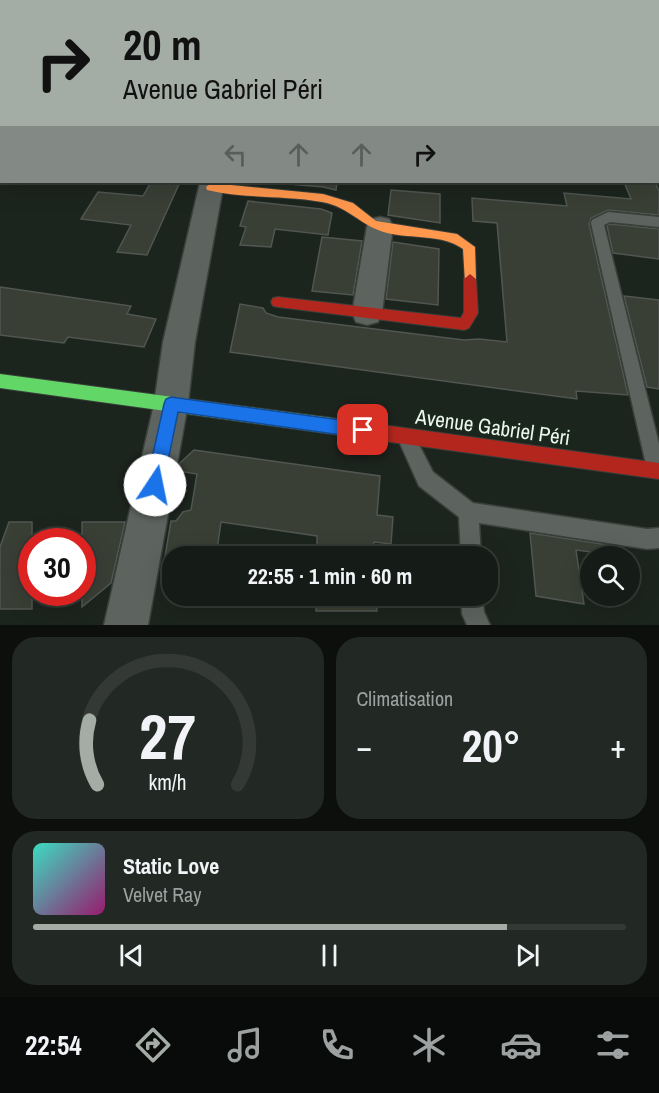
<!DOCTYPE html>
<html lang="fr">
<head>
<meta charset="utf-8">
<style>
  :root { --surface:#151b16; --page:#222823; --text:#f1f3f6; --muted:#9da1a1; --line:#343935; --accent:#a4aca6 }
  body { margin:0; font-family:"Archivo Narrow",sans-serif; background:var(--page); color:var(--text); height:100vh; display:flex; flex-direction:column; font-size:22px; white-space:nowrap }
  * { box-sizing:border-box; margin:0 }
  p { font-size:20px; color:var(--muted) }
  .icon { flex:none; width:33px; height:33px; fill:none; stroke:currentColor; stroke-width:2; stroke-linecap:round; stroke-linejoin:round }
  .map { position:relative; height:625px; overflow:hidden }
  .side { display:flex; flex-direction:column; gap:12px; padding:12px; background:#0c0f0c; flex:1 }
  .side>* { flex:none }
  .banner { position:absolute; left:0px; top:0px; width:660px; height:183px; box-shadow:0 6px 24px #0002,0 0 0 2px var(--line); background:#a4aca6; color:#111; overflow:hidden }
  .buttons { position:absolute; left:580px; top:546px; display:grid; gap:12px }
  .buttons a { display:grid; place-items:center; width:60px; height:60px; border-radius:50%; background:var(--surface); box-shadow:0 6px 24px #0002,0 0 0 2px var(--line); font-size:30px }
  .speed { position:absolute; left:18px; top:528px; display:flex; gap:12px; font-size:30px; font-weight:700; text-align:center }
  .speed>* { display:grid; place-content:center; width:78px; height:78px; border-radius:50%; background:var(--surface); box-shadow:0 6px 24px #0002,0 0 0 2px var(--line); line-height:1 }
  .speed .limit { border:9px solid #d22; background:#fff; color:#111 }
  .pin { position:absolute; display:grid; place-items:center; width:51px; height:51px; color:#fff; margin:-26px; border-radius:12px; box-shadow:0 3px 9px #0006 }
  .me { position:absolute; width:66px; margin:-33px; rotate:11deg; stroke-linejoin:round; filter:drop-shadow(0 0 4px #0008) }
  .turn { display:flex; align-items:center; gap:21px; height:126px; padding:0 24px; font-size:27px }
  .turn .icon { width:78px; height:78px; stroke-width:2.5 }
  .turn b { display:block; font-size:42px; line-height:51px }
  .lanes { display:flex; align-items:center; height:57px; padding:0 24px; background:#0003; justify-content:center; gap:30px; direction:ltr }
  .lanes .off { opacity:.35 }
  .big { font-size:45px; font-weight:700; line-height:1.1 }
  .side .widget { flex:1; display:flex; flex-direction:column; justify-content:center; gap:9px; min-width:0; padding:0 21px; border-radius:24px; background:var(--page) }
  .side .dial { align-items:center; gap:0 }
  .dial svg { height:156px; overflow:visible; fill:none; stroke:var(--line); stroke-width:7; stroke-linecap:round; text-anchor:middle }
  .dial text { fill:var(--text); stroke:none }
  .song { display:flex; align-items:center; gap:18px }
  .cover { width:72px; height:72px; border-radius:9px; background:linear-gradient(135deg,hsl(170 70% 55%),hsl(320 70% 35%)) }
  .played { height:6px; border-radius:3px; background:linear-gradient(90deg,var(--accent) 80%,var(--line) 80%) }
  .keys { display:flex; justify-content:space-around; direction:ltr }
  .heat { display:flex; justify-content:space-between; align-items:center; font-size:33px; direction:ltr }
  .side .tiles { flex:1; display:grid; gap:12px; grid-template-columns:1fr 1fr }
  .widget:last-child { grid-column:span 2 }
  .trip { position:absolute; left:162px; top:546px; width:336px; height:60px; border-radius:24px; background:var(--surface); box-shadow:0 6px 24px #0002,0 0 0 2px var(--line); font-weight:700; line-height:60px; text-align:center }
  .tab-bar { display:flex; height:96px; justify-content:space-around; align-items:center; background:#080b09; color:var(--muted) }
  .tab-bar .icon { width:42px; height:42px }
  .tab-bar .on { color:var(--accent) }
  .tab-bar b { font-size:27px; color:var(--text) }
  .map>svg:first-child { display:block }
</style>
</head>
<body>
<div class="map">
<svg width="659" height="625" viewBox="0 0 659 625">
  <rect width="100%" height="100%" fill="#1c241e"/>
  <path fill="#393f34" stroke="#515651" stroke-width="1.5" d="M151,182h29l-33,73 -30,-3 14,-27 -50,-6 17,-27 45,4z
    M266,182h71l-1,8 -13,-3z
    M624,182h31l4,9v24l-51,-5 -17,8 -2,6 39,171 -52,-4 1,8 -347,-47 10,-48 23,4 3,5 12,4 186,23 15,-1 28,3 -10,-119 -24,-2 -1,-23 95,8 -3,-13 67,6z
    M391,190l49,4v29l-52,-8z
    M248,201l73,8 11,4 -4,22 -53,-6 -4,18 -31,-2 6,-18 -6,-1z
    M610,224l49,5v30l-46,-6 -6,-27z
    M322,237l40,4 -9,54 -41,-4z
    M393,242l46,7 -1,56 -52,-6z
    M0,287l131,19 -4,8 29,5 -12,28 -76,-10 -4,6 -64,-8z
    M624,296l35,4v89l-12,-2z
    M194,450l186,26 -3,39 16,2 -2,27 -17,-2v14h-57v-20l-96,-14 -4,28h-8l-1,6h-43l6,-35h5l7,-9 8,-2 6,-36 -19,-3 2,-8z
    M9,522h23v87h-32v-62z
    M82,522h43l-14,61 -29,24z
    M530,533l91,14 2,9 -47,-6 8,54 -48,-8z
    M317,596h59l1,15h-61z"/>
  <g fill="none" stroke-linecap="round" stroke-linejoin="round">
    <defs>
      <path id="lane" d="M14,0h9l-10,2z
        M49,0h9l-10,2z
        M77,0h8l-9,2z
        M658,140h1v6h-1z
        M608,212l51,5v10l-49,-5 -6,3 55,219v33l-3,1 -7,-2 -2,-7 -56,-246 1,-3z
        M407,430l6,3 20,39 40,31 174,26 12,-1v20l-12,1 -168,-26 2,33h-20l-2,-39 -40,-31 -21,-47 3,-6z
        M461,596h21l2,16 6,13h-23l-5,-11z"/>
      <path id="street" d="M239,0h16v2h-16z
        M0,10h2v10h-2z
        M0,44h2l-2,11z
        M658,47h1v12h-1z
        M200,182h24l-29,160 -7,62 -40,221h-44l50,-221 9,-62z
        M380,217l9,2 4,7 -11,87 -4,9 -11,3 -11,-3 -4,-9 15,-87 4,-7z"/>
      <path id="fast" d="M0,374l332,44 6,3 2,5 -2,5 -6,3 -332,-46z"/>
      <path id="slow" d="M211,183l112,11 30,9 23,18 81,13 18,13 1,32 -1,4h-10l-2,-34c-20,-15 -51,-10 -76,-16 -27,-7 -37,-26 -65,-31 -38,-7 -78,-3 -115,-12l-1,-3z"/>
      <path id="jam" d="M470,274l6,5 2,34 -9,15 -5,2 -186,-23 -5,-1 -2,-4 2,-4 5,-1 183,21 3,-6v-33z
        M332,418l327,45v16l-327,-45 -6,-3 -2,-5 2,-5z"/>
    </defs>
    <use href="#lane" stroke="#393f3a" stroke-width="3"/>
    <use href="#street" stroke="#393f3a" stroke-width="3"/>
    <use href="#fast" stroke="#393f3a" stroke-width="2"/>
    <use href="#slow" stroke="#393f3a" stroke-width="2"/>
    <use href="#jam" stroke="#393f3a" stroke-width="2"/>
    <use href="#lane" fill="#5d635f" fill-rule="evenodd"/>
    <use href="#street" fill="#5d635f" fill-rule="evenodd"/>
    <use href="#fast" fill="#63d668" fill-rule="evenodd"/>
    <use href="#slow" fill="#ff974d" fill-rule="evenodd"/>
    <use href="#jam" fill="#b3261e" fill-rule="evenodd"/>
  </g>
  <path fill="#1a73e8" stroke="#114b97" stroke-width="1.5" d="M171,397l192,26 6,2 2,5 -2,6 -6,2 -185,-26 -15,73 -2,6 -6,2 -6,-2 -3,-6 18,-81 2,-5z"/>
  <g text-anchor="middle" dominant-baseline="central" stroke-width="6" stroke-linejoin="round" paint-order="stroke">
    <g font-size="21" fill="#edf6ef" stroke="#19271d">
      <text transform="translate(493 427) rotate(8)">Avenue Gabriel Péri</text>
    </g>
  </g>
</svg>
<div class="buttons">
<a><svg class="icon" aria-label="search" viewBox="0 0 24 24"><circle cx="10" cy="10" r="6"/><path d="M15 15l6 6"/></svg></a>
</div>
<div class="speed"><div class="limit">30</div></div>
<div class="pin" style="left:363px;top:430px;background:#d93025"><svg class="icon" aria-label="arrive" viewBox="0 0 24 24"><path d="M6 21V4h12l-3 4 3 4H6"/></svg></div>
<svg class="me" style="left:155px;top:485px" viewBox="-20 -20 40 40"><circle r="19" fill="#fff"/><path d="M0-13L10 11 0 6-10 11z" fill="#1a73e8"/></svg>
<div class="trip">22:55 · 1 min · 60 m</div>
<div class="banner">
<div class="turn"><svg class="icon" aria-label="right" viewBox="0 0 24 24"><path d="M7 20v-9h11M14 6l5 5-5 5"/></svg><div><b>20 m</b>Avenue Gabriel Péri</div></div>
<div class="lanes"><svg class="icon off" aria-label="left" viewBox="0 0 24 24"><path d="M17 20v-9H6M10 6l-5 5 5 5"/></svg><svg class="icon off" aria-label="ahead" viewBox="0 0 24 24"><path d="M12 20V5M6 11l6-6 6 6"/></svg><svg class="icon off" aria-label="ahead" viewBox="0 0 24 24"><path d="M12 20V5M6 11l6-6 6 6"/></svg><svg class="icon" aria-label="right" viewBox="0 0 24 24"><path d="M7 20v-9h11M14 6l5 5-5 5"/></svg></div>
</div>
</div>
<section class="side">
<div class="tiles">
<div class="widget dial"><svg viewBox="0 0 100 80">
<path d="M14 69A42 42 0 1 1 86 69"/>
<path d="M14 69A42 42 0 0 1 10 36" stroke="#a4aca6"/>
<text x="50" y="56" font-size="32" font-weight="700">27</text>
<text x="50" y="72" font-size="11">km/h</text>
</svg></div>
<div class="widget"><p>Climatisation</p>
<div class="heat"><a>−</a><b class="big">20°</b><a>+</a></div>
</div>
<div class="widget">
<div class="song"><i class="cover"></i><div><b>Static Love</b><p>Velvet Ray</p></div></div>
<div class="played"></div>
<div class="keys"><svg class="icon" aria-label="previous" viewBox="0 0 24 24"><path d="M18 5L8 12l10 7zM5 5v14"/></svg><svg class="icon" aria-label="pause" viewBox="0 0 24 24"><path d="M8 5v14M16 5v14"/></svg><svg class="icon" aria-label="next" viewBox="0 0 24 24"><path d="M6 5l10 7-10 7zM19 5v14"/></svg></div>
</div>
</div>
</section>
<nav class="tab-bar">
<b>22:54</b>
<svg class="icon on" aria-label="directions" viewBox="0 0 24 24"><path d="M12 3l9 9-9 9-9-9zM9 14v-3h6M13 9l2 2-2 2"/></svg>
<svg class="icon" aria-label="music" viewBox="0 0 24 24"><path d="M9 18V5l10-2v13"/><circle cx="6" cy="18" r="3"/><circle cx="16" cy="16" r="3"/></svg>
<svg class="icon" aria-label="phone" viewBox="0 0 24 24"><path d="M5 4h4l2 5-3 2q2 4 5 5l2-3 5 2v4C11 20 4 13 5 4z"/></svg>
<svg class="icon" aria-label="climate" viewBox="0 0 24 24"><path d="M12 3v18M4 7l16 10M4 17L20 7"/></svg>
<svg class="icon" aria-label="car" viewBox="0 0 24 24"><path d="M5 17H2v-5l4-1 3-4h7l3 4 3 1v5h-3M9 17h6M6 11h13"/><circle cx="7" cy="17" r="2"/><circle cx="17" cy="17" r="2"/></svg>
<svg class="icon" aria-label="filters" viewBox="0 0 24 24"><path d="M4 7h16M4 17h16"/><circle cx="9" cy="7" r="2"/><circle cx="15" cy="17" r="2"/></svg>
</nav>
</body>
</html>
